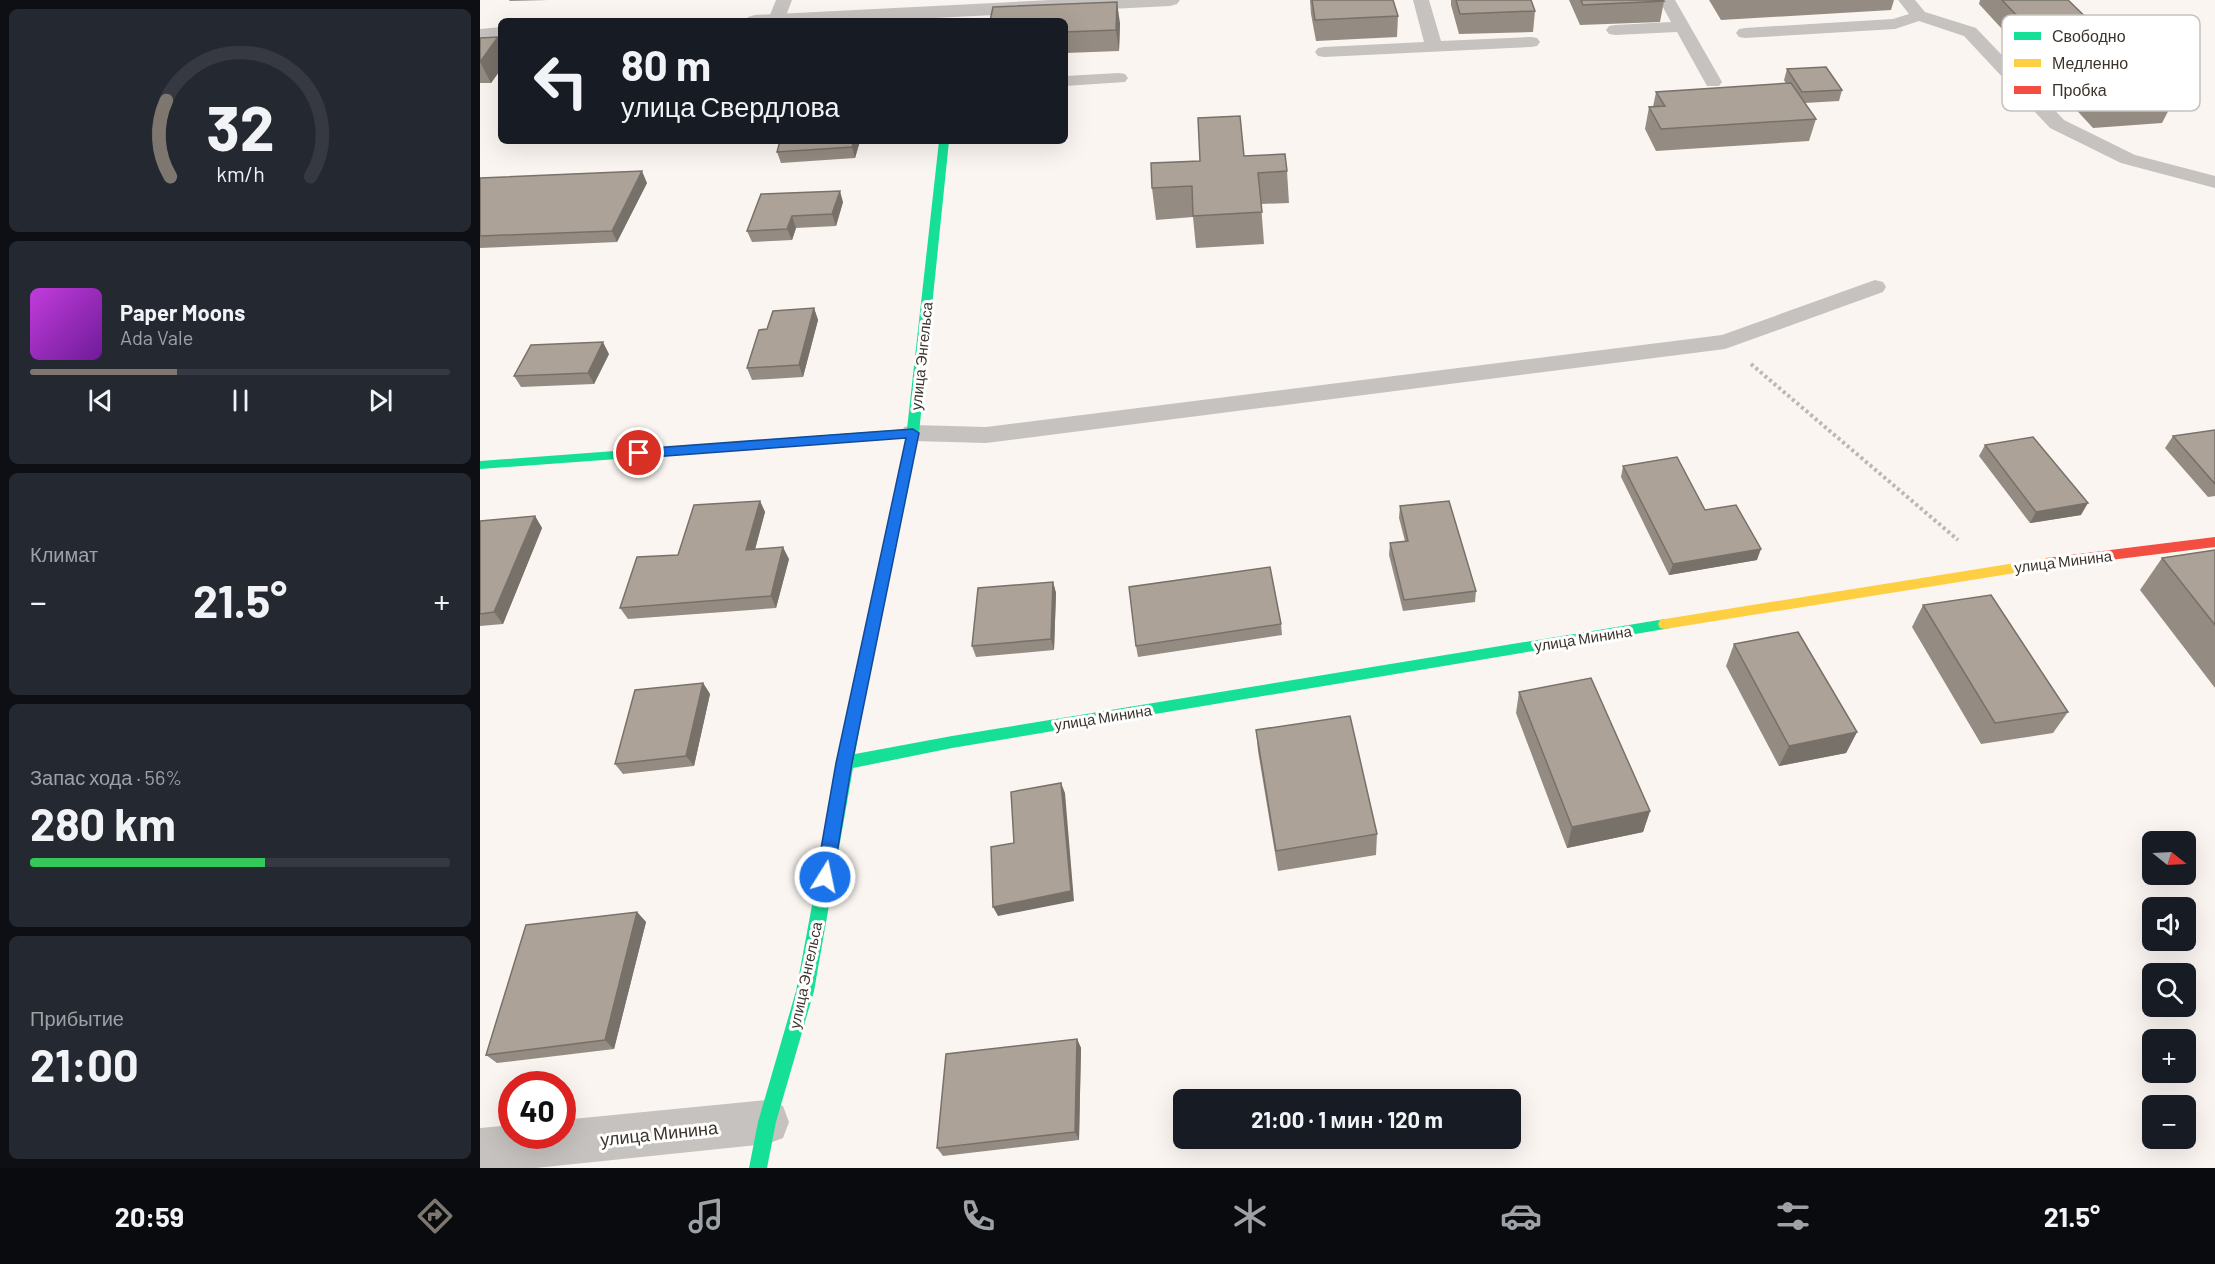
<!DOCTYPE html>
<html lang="ru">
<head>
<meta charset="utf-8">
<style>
  :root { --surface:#171b24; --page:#242831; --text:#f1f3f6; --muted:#9ea1a6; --line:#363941; --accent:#7e7770 }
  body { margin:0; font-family:Barlow,sans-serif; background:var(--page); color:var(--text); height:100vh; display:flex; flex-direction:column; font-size:22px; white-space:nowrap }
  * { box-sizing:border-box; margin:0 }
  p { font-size:20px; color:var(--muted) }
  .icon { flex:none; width:33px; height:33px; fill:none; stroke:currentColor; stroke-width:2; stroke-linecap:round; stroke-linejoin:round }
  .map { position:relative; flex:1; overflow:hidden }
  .details { display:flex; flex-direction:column; gap:9px; padding:9px; background:#0d0f14; width:480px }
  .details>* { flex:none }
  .banner { position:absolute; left:18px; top:18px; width:570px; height:126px; border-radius:9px; box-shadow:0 6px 24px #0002; background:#171b24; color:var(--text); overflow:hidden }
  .needle { width:39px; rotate:108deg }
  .controls { position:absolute; left:1662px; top:831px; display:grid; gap:12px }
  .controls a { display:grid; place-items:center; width:54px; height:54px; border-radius:9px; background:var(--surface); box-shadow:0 6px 24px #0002; font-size:30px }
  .speed { position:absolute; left:18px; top:1071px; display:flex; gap:12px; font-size:30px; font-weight:700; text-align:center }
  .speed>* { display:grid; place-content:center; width:78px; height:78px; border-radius:50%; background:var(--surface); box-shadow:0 6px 24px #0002; line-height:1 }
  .speed .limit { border:9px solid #d22; background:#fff; color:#111 }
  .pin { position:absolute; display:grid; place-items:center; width:51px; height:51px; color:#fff; margin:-26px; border:3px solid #fff; border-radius:50%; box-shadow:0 2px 6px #0007 }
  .me { position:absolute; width:66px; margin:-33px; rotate:10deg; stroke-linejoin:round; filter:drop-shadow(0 0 4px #0008) }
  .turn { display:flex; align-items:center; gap:21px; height:126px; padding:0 24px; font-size:27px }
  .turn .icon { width:78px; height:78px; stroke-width:2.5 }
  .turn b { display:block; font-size:42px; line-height:51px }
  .big { font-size:45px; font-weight:700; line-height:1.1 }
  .details .tile { flex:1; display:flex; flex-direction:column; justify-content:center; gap:9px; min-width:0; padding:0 21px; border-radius:9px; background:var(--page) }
  .details .dial { align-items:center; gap:0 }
  .dial svg { height:156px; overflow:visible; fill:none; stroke:var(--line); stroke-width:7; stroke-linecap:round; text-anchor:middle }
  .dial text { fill:var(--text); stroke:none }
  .song { display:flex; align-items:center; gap:18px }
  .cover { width:72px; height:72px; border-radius:9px; background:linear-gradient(135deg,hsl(290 70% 55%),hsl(280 70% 35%)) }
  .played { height:6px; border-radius:3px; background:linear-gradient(90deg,var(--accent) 35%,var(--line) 35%) }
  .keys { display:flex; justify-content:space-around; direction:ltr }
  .heat { display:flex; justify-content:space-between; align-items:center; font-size:33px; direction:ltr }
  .charge { height:9px; border-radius:4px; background:linear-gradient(90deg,#34c759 56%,var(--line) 0) }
  .trip { position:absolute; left:693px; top:1089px; width:348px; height:60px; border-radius:9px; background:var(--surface); box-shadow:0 6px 24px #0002; font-weight:700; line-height:60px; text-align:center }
  .menu { display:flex; height:96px; justify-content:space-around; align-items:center; background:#090b0e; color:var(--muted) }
  .menu .icon { width:42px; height:42px }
  .menu .current { color:var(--accent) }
  .menu b { font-size:27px; color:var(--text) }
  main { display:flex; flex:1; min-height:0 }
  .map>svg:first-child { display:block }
</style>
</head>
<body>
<main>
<section class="details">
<div class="tile dial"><svg viewBox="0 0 100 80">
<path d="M14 69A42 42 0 1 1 86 69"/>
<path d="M14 69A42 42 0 0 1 12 30" stroke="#7e7770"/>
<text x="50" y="56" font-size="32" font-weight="700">32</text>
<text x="50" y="72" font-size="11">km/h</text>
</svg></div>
<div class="tile">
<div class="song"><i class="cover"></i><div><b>Paper Moons</b><p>Ada Vale</p></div></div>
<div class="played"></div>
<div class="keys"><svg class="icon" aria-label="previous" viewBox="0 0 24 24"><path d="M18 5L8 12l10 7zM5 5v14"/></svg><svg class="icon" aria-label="pause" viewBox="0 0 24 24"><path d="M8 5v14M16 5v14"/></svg><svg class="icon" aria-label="next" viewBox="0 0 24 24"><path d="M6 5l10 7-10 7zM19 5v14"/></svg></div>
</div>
<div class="tile"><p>Климат</p>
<div class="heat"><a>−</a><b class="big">21.5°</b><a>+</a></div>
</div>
<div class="tile"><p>Запас хода · 56%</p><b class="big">280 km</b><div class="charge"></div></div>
<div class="tile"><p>Прибытие</p><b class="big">21:00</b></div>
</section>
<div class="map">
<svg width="1735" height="1168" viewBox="0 0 1735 1168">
  <rect width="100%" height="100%" fill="#faf5f0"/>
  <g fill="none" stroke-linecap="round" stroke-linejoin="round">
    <path stroke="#bbb8b4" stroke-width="4" stroke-dasharray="3 3" stroke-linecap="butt" d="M1271,364l207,176"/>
    <path fill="#c5c2bf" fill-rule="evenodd" d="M296,0h16l-8,21 -16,-1z
      M933,0h16l12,41 90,-4 6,1 3,4 -3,4 -6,1 -207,10 -6,-1 -3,-4 3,-4 6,-1 100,-5z
      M1179,0h16l47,82 -3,4h-12l-30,-54 -62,3 -6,-1 -3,-4 3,-4 6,-1 56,-3z
      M1418,0h17l10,12 51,16 88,92 71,35 80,21v12l-94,-25 -71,-35 -86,-92 -45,-15 -24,8 -150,9 -6,-1 -3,-4 3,-4 6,-1 148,-9 16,-5z
      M639,73l6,1 3,4 -3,4 -60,4v-10z
      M1395,280l8,2 3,5 -3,5 -158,57 -739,94 -73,-2 -9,-2 -3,-6 3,-6 9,-2 73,2 736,-92z"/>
    <path fill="#c5c2bf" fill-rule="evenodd" d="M570,0h130l-3,4 -7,2 -294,15h-131l3,-4 7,-2z
      M21,27v12l-21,2v-12z
      M287,1100l16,6 6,16 -6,16 -16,6 -231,24h-56v-40l32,-3v11h50v-16z"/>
    <path fill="#16e098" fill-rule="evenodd" d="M459,141h10l-30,292 -19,91 -5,2 -6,-5 17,-83 -426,31v-8l427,-32z
      M1185,619l5,1 2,4 -2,4 -5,1 -713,119 -99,20 -39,223 -38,131 -9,46h-18l9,-46 38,-131 42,-225 -2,-3 14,-54 5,-2 5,2 2,4 -7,41 97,-18z"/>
    <path fill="#ffcf43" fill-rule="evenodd" d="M1566,558l7,5 -7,5 -381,61 -5,-1 -2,-4 2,-4 5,-1z"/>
    <path fill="#f24e42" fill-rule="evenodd" d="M415,516l6,5 -39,192 -2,4 -5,2 -5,-2 -2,-4 41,-192z
      M1735,537v10l-169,21 -7,-5 7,-5z"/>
  </g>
  <path fill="#948b82" d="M29,0h39l-38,1z
    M830,0h83l5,16 -1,21 -81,4 -5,-27z
    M971,0h80l4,11 -2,21 -74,2 -8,-29z
    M1089,0h94l1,1 -4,21 -80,3z
    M1229,0h185l-3,10 -170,10z
    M1500,0h88l105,102 -11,21 -69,5 -114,-124z
    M585,21l55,2 -1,28 -54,2z
    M0,38l21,5v26l-10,14h-11z
    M1307,69l55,21 -3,11 -34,2 11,16 -7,22 -153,10 -11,-22 4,-22h4l3,-15 130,-8 -2,-4z
    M300,141h80l-5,17 -74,5 -4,-11z
    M764,156l43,15 2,32 -28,1 3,40 -68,4 -3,-31 -37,3 -4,-32 48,-27z
    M0,178l167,5 -30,59 -137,6z
    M281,194l82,8 -7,24 -40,2 -4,12 -40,2 -5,-11z
    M334,308l4,12 -15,57 -51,3 -5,-12z
    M129,354l-15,30 -73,3 -7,-11z
    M1735,430v66l-7,1 -43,-49 8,-12z
    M1505,445l96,70 -51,8 -51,-67z
    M1143,466l82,44 52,50 -88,15 -48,-98z
    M280,501l5,11 -10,37 34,10 -13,49 -148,11 -8,-11 58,-53z
    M920,506l76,85 -1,11 -72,9 -14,-56 1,-12 15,-2 -6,-23z
    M55,516l7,12 -39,96 -23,2v-105z
    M1735,550v138l-75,-98 22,-32z
    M573,582l3,11 -2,57 -78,7 -4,-11z
    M1443,605l145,107 -15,21 -72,11 -69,-117z
    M801,624l1,11 -144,22 -2,-11z
    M1254,644l123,88 -11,21 -67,13 -53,-100z
    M223,683l7,11 -16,72 -71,8 -8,-10z
    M1039,692l131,119 -7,21 -76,16 -51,-135z
    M776,730l121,104 -1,21 -98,16 -20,-120z
    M157,912l9,10 -32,127 -117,14 -11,-8z
    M597,1039l4,9 -2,92 -136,16 -6,-8z"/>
  <path fill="#78716a" d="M637,2l3,21 -1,28 -3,-21z
    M18,37l3,6v26l-10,14 -11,-21z
    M374,141h6l-5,17 -3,-11z
    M162,171l5,12 -30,59 -5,-11z
    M360,191l3,11 -7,24 -4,-12z
    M312,216l4,12 -4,12 -5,-11z
    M334,308l4,12 -15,57 -4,-12z
    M123,342l6,12 -15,30 -6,-11z
    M280,501l5,11 -13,49 -6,-11z
    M1608,503l-7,12 -51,8 6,-11z
    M55,516l7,12 -39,96 -9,-12z
    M303,547l6,12 -13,49 -5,-12z
    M1281,549l-4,11 -88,15 4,-11z
    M573,582l3,11 -2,57 -3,-11z
    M223,683l7,11 -16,72 -8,-10z
    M1377,732l-11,21 -67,13 10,-20z
    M581,783l4,10 9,108 -76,15 -5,-9z
    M1170,811l-7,21 -76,16 5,-21z
    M157,912l9,10 -32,127 -9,-9z
    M597,1039l4,9 -2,92 -4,-8z"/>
  <path fill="#aca297" stroke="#78716a" stroke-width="1.5" d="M832,0h81l5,16 -83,4z
    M976,0h75l4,11 -75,3z
    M1101,0h82l1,1 -81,4z
    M1522,0h66l105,102 -70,4z
    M637,2l-1,28 -51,2v-11h-75l3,-14z
    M18,37l-18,25v-24z
    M1346,67l16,23 -40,2 -15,-23z
    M1311,83l25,36 -155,10 -12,-22 16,-1 -9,-14z
    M760,116l4,40 41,-2 2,17 -29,2 4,39 -69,4 -1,-30 -40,2 -1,-25 49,-2 -2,-43z
    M300,141h74l-2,6 -75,5z
    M162,171l-30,60 -132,5v-58z
    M360,191l-8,23 -40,2 -5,13 -40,2 14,-37z
    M334,308l-15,57 -52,3 12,-38 8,-1 6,-18z
    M123,342l-15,31 -74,3 17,-31z
    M1735,430v54l-42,-48z
    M1553,437l55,66 -52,9 -51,-67z
    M1197,457l28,53 31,-5 25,44 -88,15 -50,-98z
    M280,501l-14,49 37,-3 -12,49 -151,12 17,-51 41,-2 16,-50z
    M969,501l27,90 -72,9 -14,-57 18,-2 -8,-35z
    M55,516l-41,96 -14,2v-93z
    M1735,550v75l-53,-67z
    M790,567l11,57 -145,22 -7,-59z
    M573,582l-2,57 -79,7 6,-58z
    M1511,595l77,117 -73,11 -72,-118z
    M1318,632l59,100 -68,14 -55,-102z
    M1111,678l59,133 -78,16 -53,-135z
    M223,683l-17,73 -71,8 20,-74z
    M870,716l27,118 -101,17 -20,-121z
    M581,783l10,108 -78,16 -2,-60 23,-4 -3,-51z
    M157,912l-32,128 -119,15 40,-130z
    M597,1039l-2,93 -138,16 9,-94z"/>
  <path fill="#1a73e8" stroke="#114b97" stroke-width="1.5" d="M433,429l6,4 -67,330 -19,114 -3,5 -5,2 -6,-2 -3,-5 20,-114 70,-325 -267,20 -6,-5 6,-4z"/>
  <g text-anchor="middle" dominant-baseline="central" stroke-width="6" stroke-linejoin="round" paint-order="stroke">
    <g font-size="15" fill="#3c332b" stroke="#fff">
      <text transform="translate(441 356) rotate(-84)">улица Энгельса</text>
      <text transform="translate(1583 561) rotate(-7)">улица Минина</text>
      <text transform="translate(1103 638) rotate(-9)">улица Минина</text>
      <text transform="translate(623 717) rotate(-9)">улица Минина</text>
      <text transform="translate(325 975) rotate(-78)">улица Энгельса</text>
    </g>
    <g font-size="18" fill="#3c332b" stroke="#fff">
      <text transform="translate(179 1133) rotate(-6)">улица Минина</text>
    </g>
  </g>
  <rect x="1522" y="15" width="198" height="96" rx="9" fill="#fff" stroke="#c4c2bf" stroke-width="1.5"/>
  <rect x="1534" y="32" width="27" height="8" fill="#16e098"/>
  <rect x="1534" y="59" width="27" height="8" fill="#ffcf43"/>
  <rect x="1534" y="86" width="27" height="8" fill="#f24e42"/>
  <g font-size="16" fill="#3c332b">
    <text x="1572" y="42">Свободно</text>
    <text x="1572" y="69">Медленно</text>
    <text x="1572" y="96">Пробка</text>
  </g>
</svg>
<div class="controls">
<a><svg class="needle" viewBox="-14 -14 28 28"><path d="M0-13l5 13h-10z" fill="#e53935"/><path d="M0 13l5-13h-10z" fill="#9ea1a6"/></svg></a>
<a><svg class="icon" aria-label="sound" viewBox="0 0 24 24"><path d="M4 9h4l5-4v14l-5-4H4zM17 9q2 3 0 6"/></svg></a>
<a><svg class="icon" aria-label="search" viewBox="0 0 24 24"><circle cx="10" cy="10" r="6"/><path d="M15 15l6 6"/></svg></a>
<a>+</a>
<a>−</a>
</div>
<div class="speed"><div class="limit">40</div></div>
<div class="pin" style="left:159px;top:453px;background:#d93025"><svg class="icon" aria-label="arrive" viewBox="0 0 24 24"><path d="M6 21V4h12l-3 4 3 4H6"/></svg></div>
<svg class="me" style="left:345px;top:877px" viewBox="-20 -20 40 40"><circle r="17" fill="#1a73e8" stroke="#fff" stroke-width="3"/><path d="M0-11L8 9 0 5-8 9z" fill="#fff"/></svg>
<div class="trip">21:00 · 1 мин · 120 m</div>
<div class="banner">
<div class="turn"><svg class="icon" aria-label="left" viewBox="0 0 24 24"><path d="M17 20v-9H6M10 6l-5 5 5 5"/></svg><div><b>80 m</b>улица Свердлова</div></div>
</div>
</div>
</main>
<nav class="menu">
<b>20:59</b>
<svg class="icon current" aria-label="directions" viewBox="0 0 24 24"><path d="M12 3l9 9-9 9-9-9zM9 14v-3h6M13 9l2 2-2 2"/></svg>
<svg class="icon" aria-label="music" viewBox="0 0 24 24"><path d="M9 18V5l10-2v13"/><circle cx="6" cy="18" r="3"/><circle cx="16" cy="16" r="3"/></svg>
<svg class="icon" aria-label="phone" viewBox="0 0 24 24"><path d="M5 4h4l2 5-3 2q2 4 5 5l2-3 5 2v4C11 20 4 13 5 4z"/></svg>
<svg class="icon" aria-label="climate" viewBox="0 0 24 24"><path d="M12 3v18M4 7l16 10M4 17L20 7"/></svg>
<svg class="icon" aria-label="car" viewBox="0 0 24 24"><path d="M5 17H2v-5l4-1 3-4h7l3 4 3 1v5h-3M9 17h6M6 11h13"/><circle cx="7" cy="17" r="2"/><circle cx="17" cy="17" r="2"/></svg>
<svg class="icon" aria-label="filters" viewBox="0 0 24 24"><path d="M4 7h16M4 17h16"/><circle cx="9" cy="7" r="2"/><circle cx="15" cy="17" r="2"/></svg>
<b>21.5°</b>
</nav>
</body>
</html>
